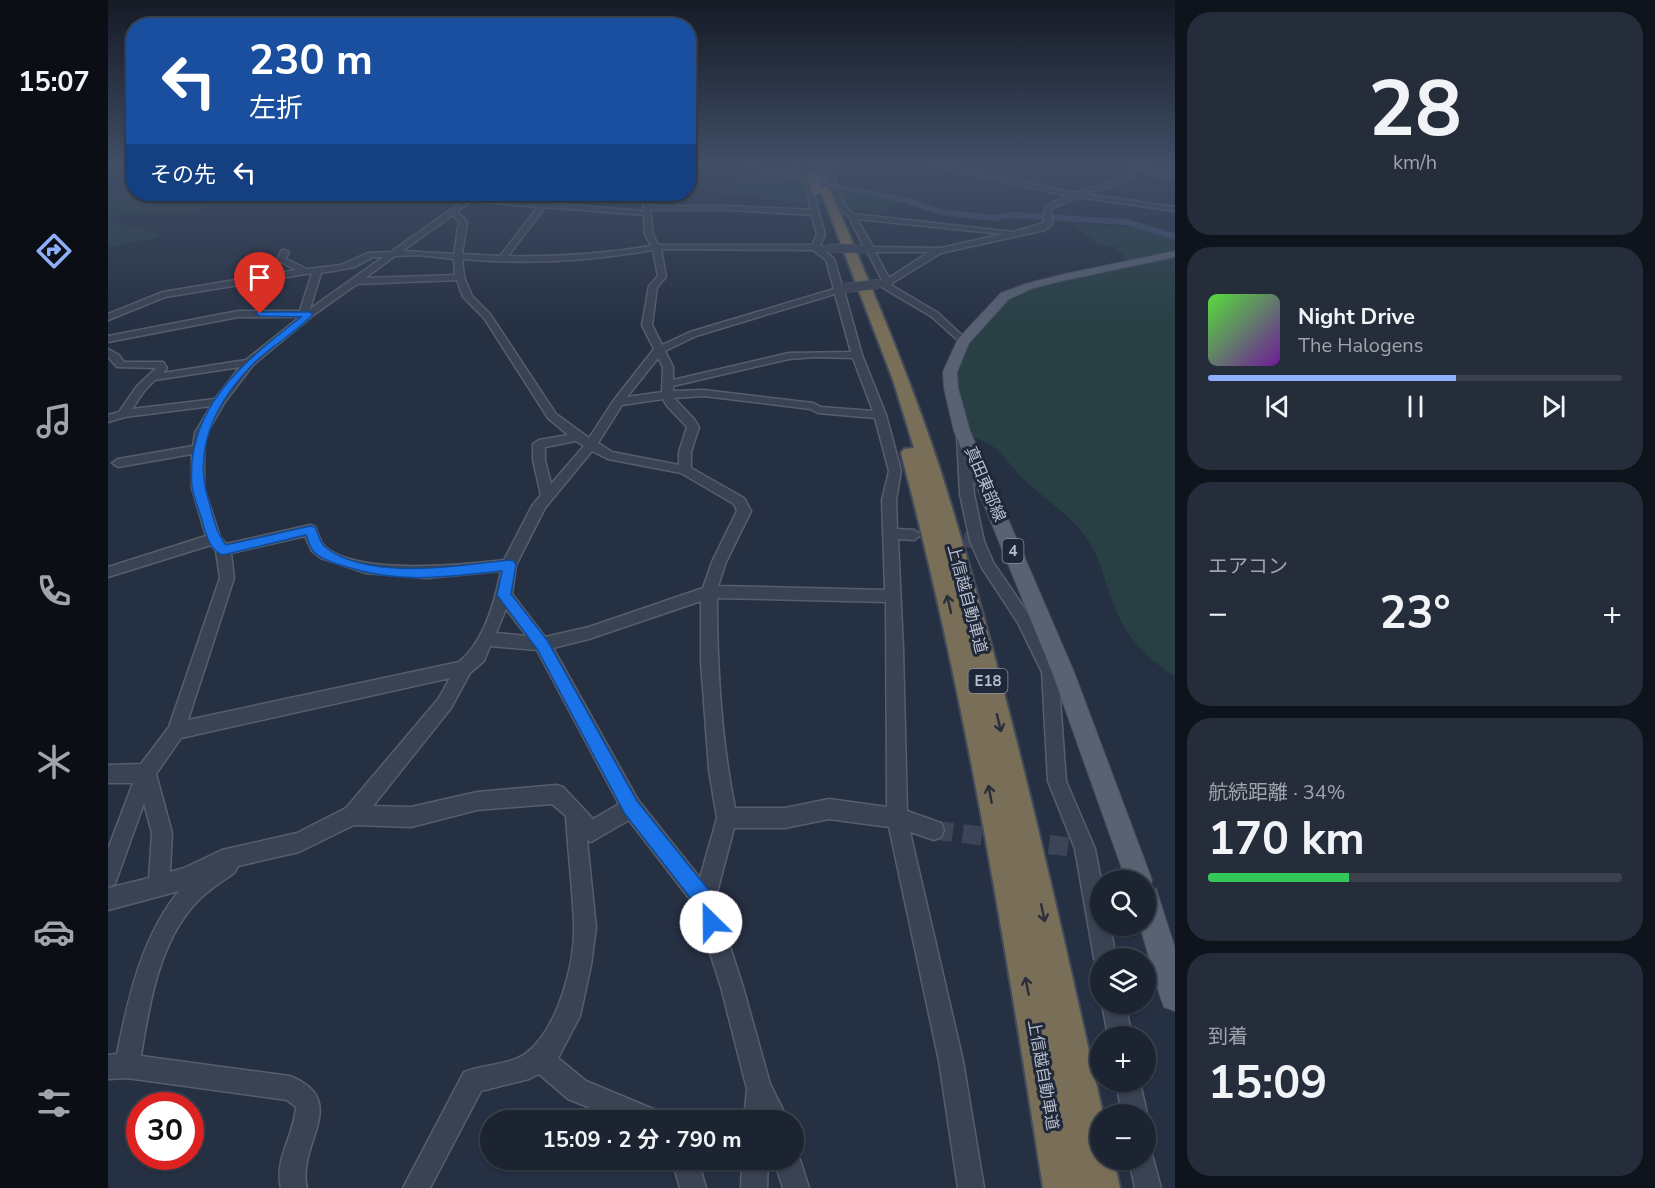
<!DOCTYPE html>
<html lang="ja">
<head>
<meta charset="utf-8">
<style>
  :root { --surface:#1c2432; --page:#252c3a; --text:#f1f3f6; --muted:#a0a4ac; --line:#3a414d; --accent:#8eb0fb }
  body { margin:0; font-family:"Nunito Sans","Noto Sans JP",sans-serif; background:var(--page); color:var(--text); height:100vh; display:flex; flex-direction:column; font-size:22px; white-space:nowrap }
  * { box-sizing:border-box; margin:0 }
  p { font-size:20px; color:var(--muted) }
  .icon { flex:none; width:33px; height:33px; fill:none; stroke:currentColor; stroke-width:2; stroke-linecap:round; stroke-linejoin:round }
  .map { position:relative; flex:1; overflow:hidden }
  .details { display:flex; flex-direction:column; gap:12px; padding:12px; background:#0f141c; width:480px }
  .details>* { flex:none }
  .banner { position:absolute; left:18px; top:18px; width:570px; height:183px; border-radius:24px; box-shadow:0 2px 4px #0004,0 0 0 2px var(--line); background:#1a4fa0; color:#fff; overflow:hidden }
  .controls { position:absolute; left:982px; top:870px; display:grid; gap:12px }
  .controls a { display:grid; place-items:center; width:66px; height:66px; border-radius:50%; background:var(--surface); box-shadow:0 2px 4px #0004,0 0 0 2px var(--line); font-size:30px }
  .speed { position:absolute; left:18px; top:1092px; display:flex; gap:12px; font-size:30px; font-weight:700; text-align:center }
  .speed>* { display:grid; place-content:center; width:78px; height:78px; border-radius:50%; background:var(--surface); box-shadow:0 2px 4px #0004,0 0 0 2px var(--line); line-height:1 }
  .speed .limit { border:9px solid #d22; background:#fff; color:#111 }
  .pin { position:absolute; display:grid; place-items:center; width:51px; height:51px; color:#fff; margin:-62px -26px; border-radius:50% 50% 50% 0; rotate:-45deg; box-shadow:0 0 6px #0007 }
  .pin .icon { rotate:45deg }
  .me { position:absolute; width:66px; margin:-33px; rotate:337deg; stroke-linejoin:round; filter:drop-shadow(0 0 4px #0008) }
  .turn { display:flex; align-items:center; gap:21px; height:126px; padding:0 24px; font-size:27px }
  .turn .icon { width:78px; height:78px; stroke-width:2.5 }
  .turn b { display:block; font-size:42px; line-height:51px }
  .then { display:flex; align-items:center; height:57px; padding:0 24px; background:#0003; gap:12px; font-size:22px }
  .big { font-size:45px; font-weight:700; line-height:1.1 }
  .details .tile { flex:1; display:flex; flex-direction:column; justify-content:center; gap:9px; min-width:0; padding:0 21px; border-radius:24px; background:var(--page) }
  .details .dial { align-items:center; gap:0 }
  .dial b { font-size:78px; line-height:1 }
  .song { display:flex; align-items:center; gap:18px }
  .cover { width:72px; height:72px; border-radius:9px; background:linear-gradient(135deg,hsl(110 70% 55%),hsl(280 70% 35%)) }
  .played { height:6px; border-radius:3px; background:linear-gradient(90deg,var(--accent) 60%,var(--line) 60%) }
  .keys { display:flex; justify-content:space-around; direction:ltr }
  .heat { display:flex; justify-content:space-between; align-items:center; font-size:33px; direction:ltr }
  .charge { height:9px; border-radius:4px; background:linear-gradient(90deg,#34c759 34%,var(--line) 0) }
  .trip { position:absolute; left:372px; top:1110px; width:324px; height:60px; border-radius:30px; background:var(--surface); box-shadow:0 2px 4px #0004,0 0 0 2px var(--line); font-weight:700; line-height:60px; text-align:center }
  main { display:flex; flex:1; min-height:0 }
  .menu { display:flex; flex-direction:column; width:108px; justify-content:space-around; align-items:center; background:#0b0e14; color:var(--muted) }
  .menu .icon { width:42px; height:42px }
  .menu .active { color:var(--accent) }
  .menu b { font-size:27px; color:var(--text) }
  .map>svg:first-child { display:block }
</style>
</head>
<body>
<main>
<nav class="menu">
<b>15:07</b>
<svg class="icon active" aria-label="directions" viewBox="0 0 24 24"><path d="M12 3l9 9-9 9-9-9zM9 14v-3h6M13 9l2 2-2 2"/></svg>
<svg class="icon" aria-label="music" viewBox="0 0 24 24"><path d="M9 18V5l10-2v13"/><circle cx="6" cy="18" r="3"/><circle cx="16" cy="16" r="3"/></svg>
<svg class="icon" aria-label="phone" viewBox="0 0 24 24"><path d="M5 4h4l2 5-3 2q2 4 5 5l2-3 5 2v4C11 20 4 13 5 4z"/></svg>
<svg class="icon" aria-label="climate" viewBox="0 0 24 24"><path d="M12 3v18M4 7l16 10M4 17L20 7"/></svg>
<svg class="icon" aria-label="car" viewBox="0 0 24 24"><path d="M5 17H2v-5l4-1 3-4h7l3 4 3 1v5h-3M9 17h6M6 11h13"/><circle cx="7" cy="17" r="2"/><circle cx="17" cy="17" r="2"/></svg>
<svg class="icon" aria-label="filters" viewBox="0 0 24 24"><path d="M4 7h16M4 17h16"/><circle cx="9" cy="7" r="2"/><circle cx="15" cy="17" r="2"/></svg>
</nav>
<div class="map">
<svg width="1067" height="1188" viewBox="0 0 1067 1188">
  <rect width="100%" height="100%" fill="#263043"/>
  <path fill="#283f44" d="M580,164h52l144,28 7,5 3,6 -9,9h-9l-162,-19 -13,-5 7,-4 22,3 9,-7 -9,-9 -41,3z
    M0,190l25,1 1,3h60l20,8 -9,6 -10,2 -80,5 -5,4 2,4 44,9 4,3 -3,3 -49,9z
    M966,224l88,5 13,5v443c-34,-23 -53,-45 -66,-85 -7,-20 -8,-30 -20,-50 -16,-26 -45,-43 -66,-63 -10,-10 -18,-23 -28,-31 -10,-7 -22,-11 -33,-17l-8,-71 9,-18 54,-51 112,-29 -15,-16 -16,-1z"/>
  <g fill="none" stroke-linecap="round" stroke-linejoin="round">
    <path fill="#3b4c6c" fill-rule="evenodd" d="M632,164h13l17,6 138,28 33,11 53,6 17,-3 115,7 49,14v7l-50,-15 -114,-7 -17,3 -54,-6 -35,-12 -140,-29z"/>
    <path stroke="#3c4558" stroke-width="15" stroke-dasharray="15 8" stroke-linecap="butt" d="M833,537l36,4"/>
    <path stroke="#3c4558" stroke-width="19" stroke-dasharray="19 10" stroke-linecap="butt" d="M826,830l151,19"/>
    <defs>
      <path id="minor" d="M683,164h6l1,10 31,5 -1,-15h6l2,18 -3,2 -40,-7z
        M816,164h12l140,29c10,-5 45,-11 50,-17 2,-3 5,-10 6,-12l43,12v4l-39,-11c-9,20 -33,17 -51,25l90,13v4l-97,-14 -27,12 1,15 -7,6 -104,23 -49,30 -1,2 47,28 29,27 1,2 -5,3 -31,-28 -52,-31h-5v-4l7,-2 -15,-29 -7,-2 4,-2 -15,-30 -12,-11 -4,-15 -21,-4 13,48 -5,11 9,2 -5,2 10,9 8,27 7,2 -5,3 18,64 24,60 15,56 -5,29 1,29 17,1 7,5 -7,5 -16,-1 5,110 4,162 34,12 3,7 -3,7 -7,3 -24,-8 53,229 21,127h-26l-19,-127 -50,-234 -60,-8 -44,9h-51l-19,72 28,87 27,97 18,36h-44l3,-31 -26,-102 -26,-81 -66,-86 -38,22 -4,-2 9,88 -5,37 -11,51 -22,42 28,23 72,30 4,9h-42l-52,-21 -29,-25 -10,5 -48,12 -51,97h-27l61,-116c17,-7 48,-8 61,-18 32,-23 50,-89 49,-128 -1,-36 -6,-73 -8,-110l-14,-12 -75,6 -66,17 -57,-2 -55,27 -61,14 -3,6c-13,10 -29,19 -40,32 -36,39 -46,101 -54,152l149,20c62,25 6,68 17,112h-26c-7,-29 13,-52 15,-81l-9,-7 -160,-22 -19,1v-24l9,-1c11,-56 25,-118 62,-163l-71,19v-22l41,-10 3,-45 -8,-30 -29,81 -7,3v-38l25,-66h-25v-18l33,-1 28,-37 51,-149 -4,-27 -5,-6 -103,32v-10l98,-31 -14,-48v-34l-74,13 -6,-4 6,-4 75,-13 2,-13 16,-27 -86,11 -17,5v-7l11,-3 18,-26 19,-18 -39,-1 -9,-10v-8l11,6 5,7h39l4,6 -4,5 83,-13 54,-43h-62l-130,25v-6l130,-25h62l12,-38 -147,24 -57,23v-6l55,-22 133,-22 -19,-10 5,-10h3l4,2 -3,7 21,10 34,-4 27,-12 23,-1 82,-58h7l-3,3 166,14 2,-17h7l-1,12h78l82,4 -6,-26 3,-2 30,6 6,17 10,9 159,18 31,-9c-3,-21 9,-20 25,-27zM363,201l67,6 -38,49 -38,-2 5,-32 -10,-11zM437,207l99,8 1,19 6,12c-48,8 -94,11 -143,10zM542,210h79l83,5 5,20 -5,10h-154l-5,-11zM345,215l6,7 -5,32 -52,-3zM749,219l145,15 -61,14 -68,-1zM553,249l152,1 13,10 8,29 -144,43 -28,13 -10,-20 5,-38 9,-10zM545,250l5,26 -9,10 -7,39 12,24 -40,51 -25,38 -33,-24 -66,-100 -18,-18 -8,-19 -2,-18c65,6 128,2 191,-9zM767,252h54l-40,26zM310,255l36,4 1,16 -90,3 30,-22zM265,257h10l-73,52 11,-36 34,-6zM349,280l6,17 21,21 64,100 20,17 -29,5 -6,4v16l8,35 -9,11 -28,54c-42,5 -145,16 -179,-13 -5,-5 -7,-14 -10,-20l-5,-2 -84,19 -6,-7 -16,-49v-39l3,-16 17,-30 29,-38 59,-49 45,-32zM727,294l16,58 -62,1 -116,27v-13l-8,-16 31,-15zM708,357l37,1 20,53 -52,-4 -8,-4 -109,-13 -31,1v-5l116,-27zM550,358l5,9 -1,25 -35,5zM132,367l-25,32 -83,10 13,-19 10,-10zM596,396l106,13 8,4 57,5 14,53 -7,29 3,90 -167,-4 8,-24 25,-51 -7,-13 -53,-30v-16l8,-25 -5,-8 -20,-21zM555,399l4,7 20,21 -8,25v13l-67,-13 -14,-9 24,-38zM468,441l8,5 -33,38 -6,-24v-13zM484,451l16,8 73,14 53,31 3,7 -25,51 -9,26 -114,39 -44,10 -33,-43 4,-29 29,-57zM197,536l7,15 9,7 45,15 61,5 74,-7c-6,31 -17,71 -42,91l-271,58 46,-142 -3,-25zM609,598l169,4 1,205 -58,-8 -44,9h-50c-14,-69 -18,-140 -18,-210zM593,601v61l8,108 8,48 -17,60 -62,-78 -85,-152 36,-9zM398,609l21,27 -31,-3zM382,646l47,4 82,154 -26,15 -30,-32 -7,-2 -79,7 -66,15 -38,-1 78,-98 19,-35 14,-12zM342,678l-11,20 -93,110 -49,25 -75,17 -38,18 -14,4 2,-39 -16,-59 25,-36z
        M855,433l6,4 5,57 10,47 9,21 36,53 29,57 8,109 29,68 6,31v46h9l6,32h-15v9l-4,-1 -3,-8 -19,-109 -27,-68 -6,-109 -24,-49 -36,-55 -12,-27 -10,-47 -3,-57z
        M994,1004h23l7,32h-24z
        M1008,1082h24l7,32 -1,2 -24,-2z
        M1038,1149l5,2 10,37h-26l-6,-28h17z
        M686,1150l6,10 9,28h-26l-9,-28h20z
        M564,1160h26l8,28h-26z
        M634,1160h26l-1,28h-26z"/>
      <path id="major" d="M1067,251v6l-114,24 -28,7 -24,11 -40,44 -12,29 1,16 12,43 104,241 78,208 -2,7 6,2 19,59v63l-11,-4 -4,-11 -20,-70h6v-46h-20l-74,-208 -98,-241 -10,-43 -1,-16 15,-33 43,-46 24,-9 35,-9z"/>
      <path id="highway" d="M705,164h10l4,13 -1,2h-8z
        M717,186l5,3c39,93 79,185 110,280 67,212 115,429 163,645h-2v46h13l6,28h-77c-38,-246 -78,-494 -142,-735l3,-4 10,-1 -21,-68 -73,-191z"/>
    </defs>
    <use href="#minor" stroke="#565e6d" stroke-width="3"/>
    <use href="#major" stroke="#444c5c" stroke-width="2"/>
    <use href="#highway" stroke="#424b5a" stroke-width="4"/>
    <use href="#minor" fill="#3a4353" fill-rule="evenodd"/>
    <use href="#major" fill="#586273" fill-rule="evenodd"/>
    <use href="#highway" fill="#796e57" fill-rule="evenodd"/>
    <defs>
      <path id="minor-bridge-far1" d="M720,248l36,1"/>
      <path id="minor-bridge" d="M737,288l33,-4"/>
      <path id="highway-bridge" d="M705,176l3,13"/>
    </defs>
    <use href="#minor-bridge-far1" stroke="#565e6d" stroke-width="9" stroke-linecap="butt"/>
    <use href="#minor-bridge" stroke="#565e6d" stroke-width="10" stroke-linecap="butt"/>
    <use href="#highway-bridge" stroke="#424b5a" stroke-width="13" stroke-linecap="butt"/>
    <use href="#minor-bridge-far1" stroke="#3a4353" stroke-width="8"/>
    <use href="#minor-bridge" stroke="#3a4353" stroke-width="9"/>
    <use href="#highway-bridge" stroke="#796e57" stroke-width="11"/>
  </g>
  <defs><path id="oneway-shaft" d="M-6 0H5M1.5-3L5.5 0L1.5 3" fill="none" stroke-width="1.6" stroke-linecap="round" stroke-linejoin="round" transform="scale(1.5)"/></defs>
  <g stroke="#282f3b">
    <use href="#oneway-shaft" transform="translate(841 604) rotate(-103)"/>
    <use href="#oneway-shaft" transform="translate(891 723) rotate(76)"/>
    <use href="#oneway-shaft" transform="translate(882 794) rotate(-101)"/>
    <use href="#oneway-shaft" transform="translate(935 913) rotate(78)"/>
    <use href="#oneway-shaft" transform="translate(919 986) rotate(-101)"/>
  </g>
  <linearGradient id="sky" x2="0" y2="1"><stop stop-color="#151a25"/><stop offset="0.5" stop-color="#414e66"/><stop offset="1" stop-color="#414e66" stop-opacity="0"/></linearGradient>
  <rect width="1067" height="330" fill="url(#sky)"/>
  <path fill="#1a73e8" stroke="#114b97" stroke-width="1.5" d="M149,312h52l4,2c-17,19 -42,32 -60,50 -38,39 -61,85 -44,138 4,15 7,31 17,43l84,-19 5,1c3,6 5,16 10,20 43,34 134,19 184,13l5,1 2,4 -5,29 36,46 90,161 74,92 10,29 -3,7 -7,2 -7,-2 -8,-24 -71,-91 -88,-165 -40,-54 5,-24c-55,6 -102,13 -155,-4 -11,-3 -25,-7 -33,-15 -4,-4 -6,-12 -8,-17l-83,20c-15,-5 -18,-25 -22,-38 -3,-10 -8,-21 -9,-31 -7,-79 53,-125 109,-169l-41,-1 -4,-2z"/>
  <g text-anchor="middle" dominant-baseline="central" stroke-width="6" stroke-linejoin="round" paint-order="stroke">
    <g fill="#1f2838" stroke="#8a91a0" stroke-width="1.5">
      <rect x="894.5" y="539" width="21" height="24" rx="4.5"/>
      <rect x="860.5" y="669" width="39" height="24" rx="4.5"/>
    </g>
    <g font-size="15" font-weight="bold" fill="#b8becd">
      <text x="905" y="551">4</text>
      <text x="880" y="681">E18</text>
    </g>
    <g font-size="16" fill="#b8becd" stroke="#1f2838">
      <text transform="translate(877 484) rotate(67)">真田東部線</text>
      <text transform="translate(859 599) rotate(75)">上信越自動車道</text>
      <text transform="translate(935 1075) rotate(80)">上信越自動車道</text>
    </g>
  </g>
</svg>
<div class="controls">
<a><svg class="icon" aria-label="search" viewBox="0 0 24 24"><circle cx="10" cy="10" r="6"/><path d="M15 15l6 6"/></svg></a>
<a><svg class="icon" aria-label="layers" viewBox="0 0 24 24"><path d="M12 4l9 5-9 5-9-5zM3 14l9 5 9-5"/></svg></a>
<a>+</a>
<a>−</a>
</div>
<div class="speed"><div class="limit">30</div></div>
<div class="pin" style="left:152px;top:314px;background:#d93025"><svg class="icon" aria-label="arrive" viewBox="0 0 24 24"><path d="M6 21V4h12l-3 4 3 4H6"/></svg></div>
<svg class="me" style="left:603px;top:922px" viewBox="-20 -20 40 40"><circle r="19" fill="#fff"/><path d="M0-13L10 11 0 6-10 11z" fill="#1a73e8"/></svg>
<div class="trip">15:09 · 2 分 · 790 m</div>
<div class="banner">
<div class="turn"><svg class="icon" aria-label="left" viewBox="0 0 24 24"><path d="M17 20v-9H6M10 6l-5 5 5 5"/></svg><div><b>230 m</b>左折</div></div>
<div class="then">その先<svg class="icon" aria-label="left" viewBox="0 0 24 24"><path d="M17 20v-9H6M10 6l-5 5 5 5"/></svg></div>
</div>
</div>
<section class="details">
<div class="tile dial"><b>28</b><p>km/h</p></div>
<div class="tile">
<div class="song"><i class="cover"></i><div><b>Night Drive</b><p>The Halogens</p></div></div>
<div class="played"></div>
<div class="keys"><svg class="icon" aria-label="previous" viewBox="0 0 24 24"><path d="M18 5L8 12l10 7zM5 5v14"/></svg><svg class="icon" aria-label="pause" viewBox="0 0 24 24"><path d="M8 5v14M16 5v14"/></svg><svg class="icon" aria-label="next" viewBox="0 0 24 24"><path d="M6 5l10 7-10 7zM19 5v14"/></svg></div>
</div>
<div class="tile"><p>エアコン</p>
<div class="heat"><a>−</a><b class="big">23°</b><a>+</a></div>
</div>
<div class="tile"><p>航続距離 · 34%</p><b class="big">170 km</b><div class="charge"></div></div>
<div class="tile"><p>到着</p><b class="big">15:09</b></div>
</section>
</main>
</body>
</html>
